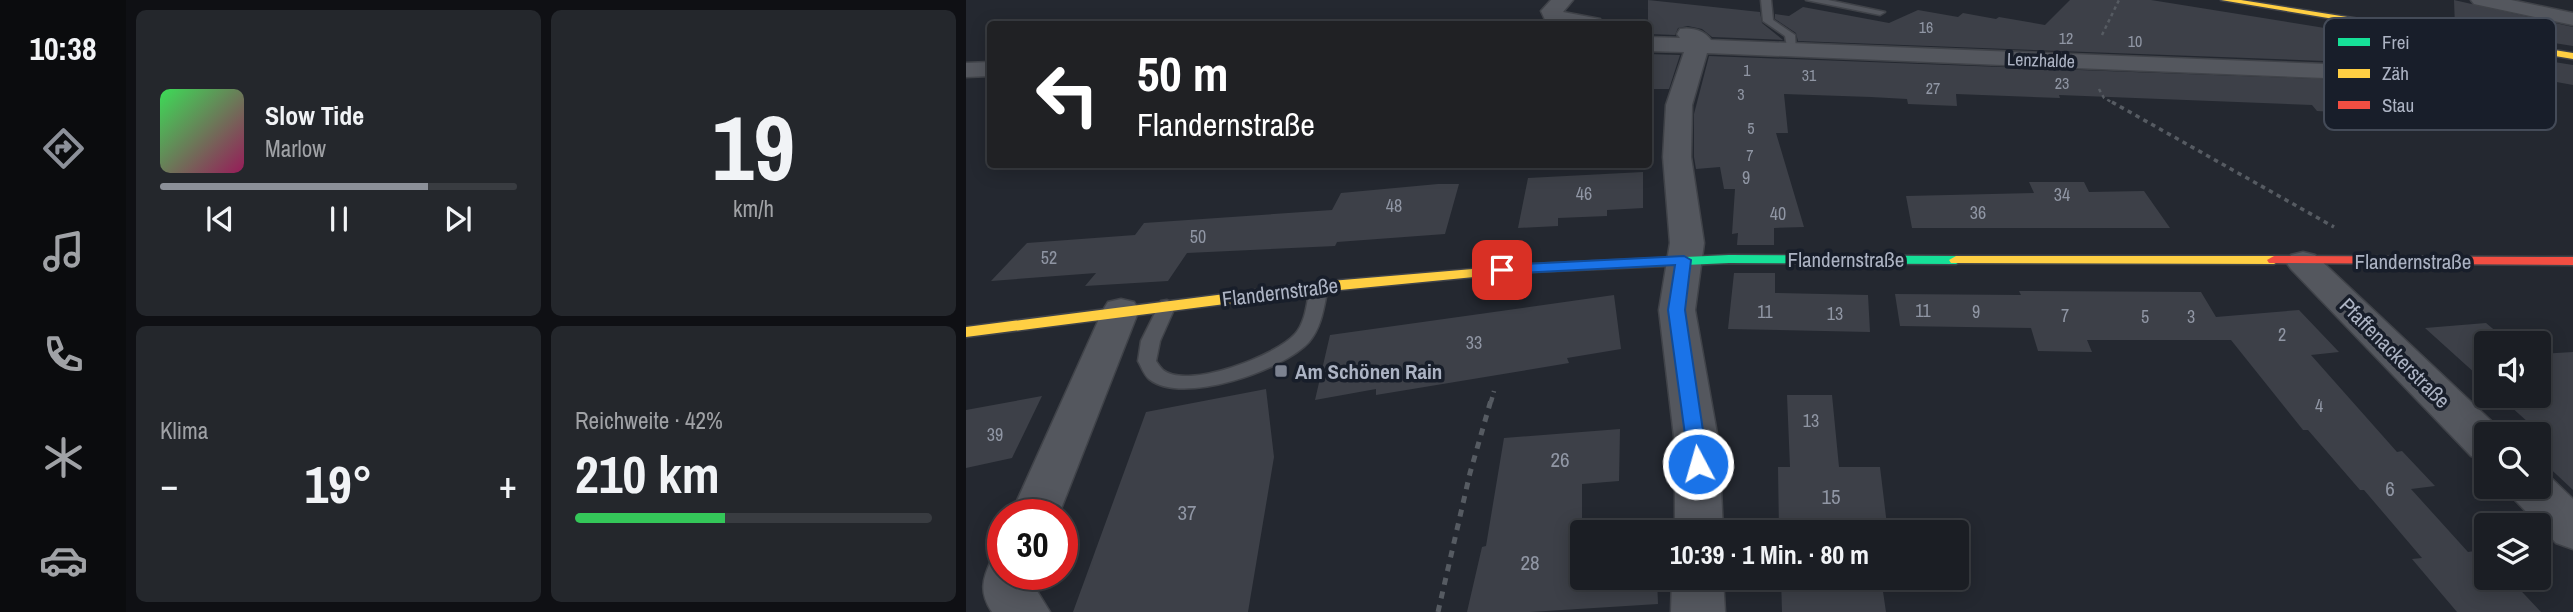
<!DOCTYPE html>
<html lang="de">
<head>
<meta charset="utf-8">
<style>
  :root { --surface:#1b1e24; --page:#24272c; --text:#f1f3f6; --muted:#a0a2a6; --line:#393c41; --accent:#8c9099 }
  body { margin:0; font-family:"Archivo Narrow",sans-serif; background:var(--page); color:var(--text); height:100vh; display:flex; flex-direction:column; font-size:26px; white-space:nowrap }
  * { box-sizing:border-box; margin:0 }
  p { font-size:23px; color:var(--muted) }
  .icon { flex:none; width:38px; height:38px; fill:none; stroke:currentColor; stroke-width:2; stroke-linecap:round; stroke-linejoin:round }
  .map { position:relative; flex:1; overflow:hidden }
  .sheet { display:flex; flex-direction:column; gap:10px; padding:10px; background:#0f1014; width:840px }
  .sheet>* { flex:none }
  .guide { position:absolute; left:21px; top:21px; width:665px; height:147px; border-radius:7px; box-shadow:0 4px 18px #0003,0 0 0 2px var(--line); background:#202124; color:#fff; overflow:hidden }
  .fabs { position:absolute; left:1508px; top:331px; display:grid; gap:14px }
  .fabs a { display:grid; place-items:center; width:77px; height:77px; border-radius:7px; background:var(--surface); box-shadow:0 4px 18px #0003,0 0 0 2px var(--line); font-size:35px }
  .speed { position:absolute; left:21px; top:499px; display:flex; gap:14px; font-size:35px; font-weight:700; text-align:center }
  .speed>* { display:grid; place-content:center; width:91px; height:91px; border-radius:50%; background:var(--surface); box-shadow:0 4px 18px #0003,0 0 0 2px var(--line); line-height:1 }
  .speed .limit { border:10px solid #d22; background:#fff; color:#111 }
  .pin { position:absolute; display:grid; place-items:center; width:60px; height:60px; color:#fff; margin:-30px; border-radius:14px; box-shadow:0 4px 10px #0006 }
  .me { position:absolute; width:77px; margin:-38px; rotate:354deg; stroke-linejoin:round; filter:drop-shadow(0 0 5px #0008) }
  .turn { display:flex; align-items:center; gap:24px; height:147px; padding:0 35px; font-size:32px }
  .turn .icon { width:91px; height:91px; stroke-width:2.5 }
  .turn b { display:block; font-size:49px; line-height:60px }
  .big { font-size:52px; font-weight:700; line-height:1.1 }
  .sheet .widget { flex:1; display:flex; flex-direction:column; justify-content:center; gap:10px; min-width:0; padding:0 24px; border-radius:10px; background:var(--page) }
  .sheet .dial { align-items:center; gap:0 }
  .dial b { font-size:91px; line-height:1 }
  .song { display:flex; align-items:center; gap:21px }
  .cover { width:84px; height:84px; border-radius:10px; background:linear-gradient(135deg,hsl(130 70% 55%),hsl(330 70% 35%)) }
  .played { height:7px; border-radius:4px; background:linear-gradient(90deg,var(--accent) 75%,var(--line) 75%) }
  .keys { display:flex; justify-content:space-around; direction:ltr }
  .heat { display:flex; justify-content:space-between; align-items:center; font-size:38px; direction:ltr }
  .charge { height:10px; border-radius:5px; background:linear-gradient(90deg,#34c759 42%,var(--line) 0) }
  .sheet .tiles { flex:1; display:grid; gap:10px; grid-template-columns:repeat(2,1fr) }
  .trip { position:absolute; left:604px; top:520px; width:399px; height:70px; border-radius:7px; background:var(--surface); box-shadow:0 4px 18px #0003,0 0 0 2px var(--line); font-weight:700; line-height:70px; text-align:center }
  main { display:flex; flex:1; min-height:0 }
  .dock { display:flex; flex-direction:column; width:126px; justify-content:space-around; align-items:center; background:#0b0c0e; color:var(--muted) }
  .dock .icon { width:49px; height:49px }
  .dock .current { color:var(--accent) }
  .dock b { font-size:32px; color:var(--text) }
  .map>svg:first-child { display:block }
</style>
</head>
<body>
<main>
<nav class="dock">
<b>10:38</b>
<svg class="icon current" aria-label="directions" viewBox="0 0 24 24"><path d="M12 3l9 9-9 9-9-9zM9 14v-3h6M13 9l2 2-2 2"/></svg>
<svg class="icon" aria-label="music" viewBox="0 0 24 24"><path d="M9 18V5l10-2v13"/><circle cx="6" cy="18" r="3"/><circle cx="16" cy="16" r="3"/></svg>
<svg class="icon" aria-label="phone" viewBox="0 0 24 24"><path d="M5 4h4l2 5-3 2q2 4 5 5l2-3 5 2v4C11 20 4 13 5 4z"/></svg>
<svg class="icon" aria-label="climate" viewBox="0 0 24 24"><path d="M12 3v18M4 7l16 10M4 17L20 7"/></svg>
<svg class="icon" aria-label="car" viewBox="0 0 24 24"><path d="M5 17H2v-5l4-1 3-4h7l3 4 3 1v5h-3M9 17h6M6 11h13"/><circle cx="7" cy="17" r="2"/><circle cx="17" cy="17" r="2"/></svg>
</nav>
<section class="sheet">
<div class="tiles">
<div class="widget">
<div class="song"><i class="cover"></i><div><b>Slow Tide</b><p>Marlow</p></div></div>
<div class="played"></div>
<div class="keys"><svg class="icon" aria-label="previous" viewBox="0 0 24 24"><path d="M18 5L8 12l10 7zM5 5v14"/></svg><svg class="icon" aria-label="pause" viewBox="0 0 24 24"><path d="M8 5v14M16 5v14"/></svg><svg class="icon" aria-label="next" viewBox="0 0 24 24"><path d="M6 5l10 7-10 7zM19 5v14"/></svg></div>
</div>
<div class="widget dial"><b>19</b><p>km/h</p></div>
<div class="widget"><p>Klima</p>
<div class="heat"><a>−</a><b class="big">19°</b><a>+</a></div>
</div>
<div class="widget"><p>Reichweite · 42%</p><b class="big">210 km</b><div class="charge"></div></div>
</div>
</section>
<div class="map">
<svg width="1607" height="612" viewBox="0 0 1607 612">
  <rect width="100%" height="100%" fill="#242830"/>
  <path fill="#3d4048" d="M682,0l112,12 2,11 21,17 -71,-3 -10,-8 -14,-3 -10,2 -3,7 -27,-1z
    M1104,0h81l180,29 3,-2 24,3 -4,28 -29,3 -527,-20 -2,-8 -21,-14v-5l14,2 14,-9 86,16 29,-13 40,7 5,-4 33,6 3,-2 46,8z
    M1488,0l119,27v19l-118,-19z
    M1489,46l118,19v20l-109,-20 62,50 -69,-3z
    M682,54l32,1 -11,34h-21z
    M743,56l691,26 40,36 -123,-7 -5,-6 -253,-10 1,3 -104,-4 1,12 -49,-2 -1,-5 -36,-2 -87,-3 4,39h-12l28,94 -30,1v17h-37l1,-12 -6,1 3,-45h-11l-4,-22 -24,2 -2,-12v-43z
    M677,172v36l-36,2v6l-49,2v8l-40,2 10,-50z
    M1063,182h55l5,10 55,-1 26,37h-258l-6,-32 128,-3z
    M472,184h21l-14,50 -108,8 -2,4 -148,7 -19,28 -83,5 11,-13 -105,8 36,-38 108,-8 9,-12 188,-13 9,-17z
    M768,273h41v20l93,2 2,37 -142,-3z
    M1053,291l182,1 15,25 83,-7 40,42 -28,3 86,97 5,-1 33,35 -24,3 57,63 19,-3v29h22l32,34h-84l-45,-53 10,-1 -58,-68h-4l-52,-60h-5l-72,-90h-144l5,12 -54,-1 -7,-23 -131,-2 -5,-32 126,1z
    M648,295l7,54 -54,9 2,5 -193,32v-6l-61,11 15,-65z
    M1520,323l24,20h-23v41l-62,-56z
    M1607,352v138l-34,-32v-26l-40,-36h40v-42z
    M300,389l8,68 -26,155h-175l73,-200z
    M821,395h45l7,72h41l7,58h-14l1,7h-95l-1,-65h12z
    M76,396l-30,62 -46,10v-58z
    M654,429l-1,52 -37,3v94h75l1,26 -128,8h-63l15,-65 4,-1 18,-108z
    M815,578h100l5,34h-104z"/>
  <g fill="none" stroke-linecap="round" stroke-linejoin="round">
    <defs>
      <path id="lane" d="M795,0h10l2,20 22,15 1,17h-8l-3,-16 -22,-15z
        M840,0h22l57,12 -5,3z
        M353,282l9,5c-4,19 -6,40 -19,55 -25,28 -127,64 -160,37 -5,-4 -8,-13 -11,-18l3,-20 20,-40 6,-1 9,5 -16,36 -4,20c2,3 4,6 7,9 25,20 114,-15 132,-36 11,-12 12,-33 15,-47z"/>
      <path id="street" d="M585,0h22l-10,12 37,7 3,5h-43l-14,-2 -5,-11z
        M1505,0h40l62,13v12l-99,-21z
        M1452,24l8,2 3,5c-21,40 -63,44 -104,47l-618,-25 -15,52 -1,52 13,86 -9,67 24,135 4,87h-48v-87l-16,-135 11,-67 -7,-86 3,-52 18,-53 -36,-1v-14l32,1 -3,-4 3,-5c11,-2 24,1 31,11l614,24c38,-3 62,-4 85,-38z
        M24,62v14l-24,1v-14z
        M1337,252l12,3 188,177 -16,2v26l-16,-4 -180,-187 -5,-7 5,-7z
        M155,299l13,3 5,8 -80,204h-48l92,-204 5,-8z
        M1573,471l7,2 27,26v50l-17,-6 -42,-44 -7,-13h32z
        M37,555v19h33l-2,12 16,26h-58c-13,-19 -10,-33 0,-53z
        M706,578h51l2,34h-54z"/>
      <path id="fast" d="M763,255l227,1 7,4 -7,4 -227,-1 -197,9 -7,-4 7,-4z"/>
      <path id="slow" d="M1255,0h20l332,53v6z
        M990,256h318l7,4 -7,4 -323,-1 -2,-3z
        M566,264l7,4 -2,3 -218,21 -353,45v-10l353,-45z"/>
      <path id="jam" d="M1308,256l299,1v8l-304,-2 -2,-3z"/>
    </defs>
    <use href="#lane" stroke="#404349" stroke-width="3"/>
    <use href="#street" stroke="#404349" stroke-width="3"/>
    <use href="#fast" stroke="#404349" stroke-width="3"/>
    <use href="#slow" stroke="#404349" stroke-width="3"/>
    <use href="#jam" stroke="#404349" stroke-width="3"/>
    <path stroke="#565b62" stroke-width="2.5" stroke-dasharray="3.5 3.5" stroke-linecap="butt" d="M1136,35l17,-35
      M1133,89l5,9 11,6"/>
    <path stroke="#565b62" stroke-width="3.5" stroke-dasharray="4.5 4.5" stroke-linecap="butt" d="M1146,102l222,125"/>
    <path stroke="#565b62" stroke-width="4.5" stroke-dasharray="5 5" stroke-linecap="butt" d="M525,402l3,-11"/>
    <path stroke="#565b62" stroke-width="5" stroke-dasharray="7 7" stroke-linecap="butt" d="M472,612l32,-139 21,-73"/>
    <use href="#lane" fill="#54575e" fill-rule="evenodd"/>
    <use href="#street" fill="#54575e" fill-rule="evenodd"/>
    <use href="#fast" fill="#16e098" fill-rule="evenodd"/>
    <use href="#slow" fill="#ffcf43" fill-rule="evenodd"/>
    <use href="#jam" fill="#f24e42" fill-rule="evenodd"/>
  </g>
  <path fill="#1a73e8" stroke="#114b97" stroke-width="2" d="M718,256l7,4 -6,50 23,154 -3,5 -7,3 -7,-3 -2,-5 -21,-154 7,-45 -173,9 -8,-4 8,-5z"/>
  <rect fill="#7c8290" stroke="#181e2a" stroke-width="2.5" x="308" y="364" width="14" height="14" rx="3.5"/>
  <g text-anchor="middle" dominant-baseline="central" stroke-width="7" stroke-linejoin="round" paint-order="stroke">
    <g font-size="16" fill="#9096a4">
      <text x="960" y="27">16</text>
      <text x="1100" y="38">12</text>
      <text x="1169" y="41">10</text>
      <text x="781" y="70">1</text>
      <text x="843" y="75">31</text>
      <text x="1096" y="83">23</text>
      <text x="967" y="88">27</text>
      <text x="775" y="94">3</text>
      <text x="785" y="128">5</text>
      <text x="784" y="155">7</text>
    </g>
    <g font-size="18" fill="#acb3c3" stroke="#181e2a">
      <text transform="translate(1075 60) rotate(2)">Lenzhalde</text>
    </g>
    <g font-size="18" fill="#9096a4">
      <text x="780" y="177">9</text>
      <text x="618" y="193">46</text>
      <text x="1096" y="194">34</text>
      <text x="428" y="205">48</text>
      <text x="1012" y="212">36</text>
      <text x="812" y="213">40</text>
      <text x="232" y="236">50</text>
      <text x="83" y="257">52</text>
      <text x="957" y="310">11</text>
      <text x="799" y="311">11</text>
      <text x="1010" y="311">9</text>
      <text x="869" y="313">13</text>
      <text x="1099" y="315">7</text>
      <text x="1179" y="316">5</text>
      <text x="1225" y="316">3</text>
      <text x="1316" y="334">2</text>
      <text x="508" y="342">33</text>
      <text x="1353" y="405">4</text>
      <text x="845" y="420">13</text>
      <text x="29" y="434">39</text>
    </g>
    <g font-size="21" fill="#acb3c3" stroke="#181e2a">
      <text x="880" y="259">Flandernstraße</text>
      <text x="1447" y="261">Flandernstraße</text>
      <text transform="translate(314 292) rotate(-7)">Flandernstraße</text>
      <text transform="translate(1429 353) rotate(45)">Pfaffenackerstraße</text>
    </g>
    <g font-size="21" font-weight="bold" fill="#acb3c3" stroke="#181e2a" text-anchor="start">
      <text x="329" y="371">Am Schönen Rain</text>
    </g>
    <g font-size="21" fill="#9096a4">
      <text x="594" y="459">26</text>
      <text x="1424" y="488">6</text>
      <text x="865" y="496">15</text>
      <text x="221" y="512">37</text>
      <text x="564" y="562">28</text>
    </g>
  </g>
  <rect x="1358" y="18" width="232" height="112" rx="10" fill="#181e2a" stroke="#444b58" stroke-width="2"/>
  <rect x="1372" y="38" width="32" height="8" fill="#16e098"/>
  <rect x="1372" y="69" width="32" height="9" fill="#ffcf43"/>
  <rect x="1372" y="101" width="32" height="8" fill="#f24e42"/>
  <g font-size="19" fill="#acb3c3">
    <text x="1416" y="49">Frei</text>
    <text x="1416" y="80">Zäh</text>
    <text x="1416" y="112">Stau</text>
  </g>
</svg>
<div class="fabs">
<a><svg class="icon" aria-label="sound" viewBox="0 0 24 24"><path d="M4 9h4l5-4v14l-5-4H4zM17 9q2 3 0 6"/></svg></a>
<a><svg class="icon" aria-label="search" viewBox="0 0 24 24"><circle cx="10" cy="10" r="6"/><path d="M15 15l6 6"/></svg></a>
<a><svg class="icon" aria-label="layers" viewBox="0 0 24 24"><path d="M12 4l9 5-9 5-9-5zM3 14l9 5 9-5"/></svg></a>
</div>
<div class="speed"><div class="limit">30</div></div>
<div class="pin" style="left:536px;top:270px;background:#d93025"><svg class="icon" aria-label="arrive" viewBox="0 0 24 24"><path d="M6 21V4h12l-3 4 3 4H6"/></svg></div>
<svg class="me" style="left:732px;top:464px" viewBox="-20 -20 40 40"><circle r="17" fill="#1a73e8" stroke="#fff" stroke-width="3"/><path d="M0-11L8 9 0 5-8 9z" fill="#fff"/></svg>
<div class="trip">10:39 · 1 Min. · 80 m</div>
<div class="guide">
<div class="turn"><svg class="icon" aria-label="left" viewBox="0 0 24 24"><path d="M17 20v-9H6M10 6l-5 5 5 5"/></svg><div><b>50 m</b>Flandernstraße</div></div>
</div>
</div>
</main>
</body>
</html>
